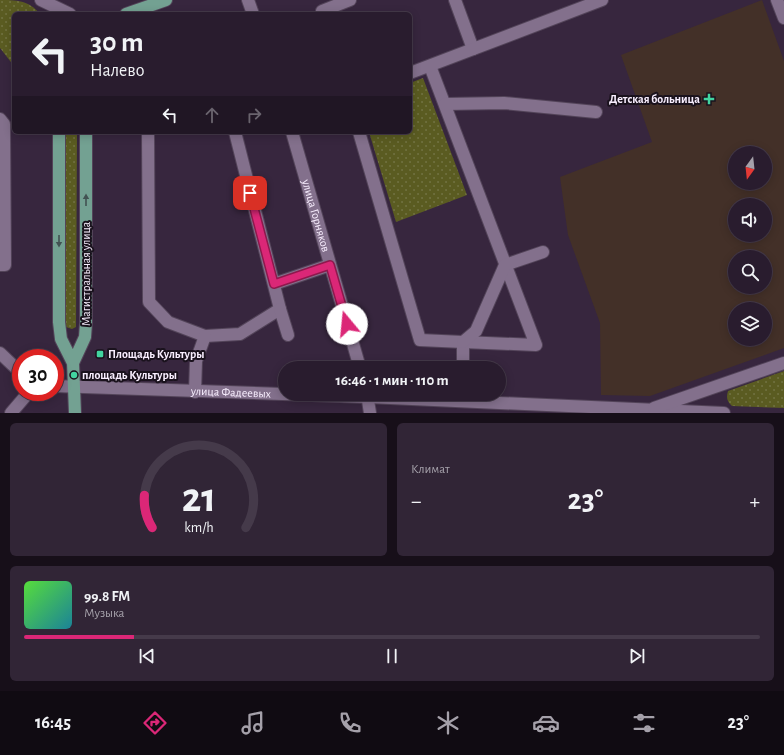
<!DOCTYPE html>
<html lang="ru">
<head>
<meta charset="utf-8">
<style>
  :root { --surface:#291c2e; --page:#312536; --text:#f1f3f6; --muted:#a5a1aa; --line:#453a4a; --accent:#db2777 }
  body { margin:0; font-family:"Alegreya Sans",sans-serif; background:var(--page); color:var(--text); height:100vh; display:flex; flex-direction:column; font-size:15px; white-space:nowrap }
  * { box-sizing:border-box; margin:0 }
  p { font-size:13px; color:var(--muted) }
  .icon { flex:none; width:22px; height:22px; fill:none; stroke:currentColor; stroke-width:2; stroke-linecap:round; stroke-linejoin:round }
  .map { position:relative; height:413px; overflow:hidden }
  .side { display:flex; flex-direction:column; gap:10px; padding:10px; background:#170f19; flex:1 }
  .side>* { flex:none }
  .banner { position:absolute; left:12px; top:12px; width:400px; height:122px; border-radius:6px; box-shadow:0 2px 10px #0003,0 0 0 1px var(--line); background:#291c2e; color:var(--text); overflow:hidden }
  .needle { width:26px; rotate:195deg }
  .controls { position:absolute; left:728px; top:146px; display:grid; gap:8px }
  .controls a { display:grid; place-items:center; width:44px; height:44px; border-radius:50%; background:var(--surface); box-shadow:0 2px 10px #0003,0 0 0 1px var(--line); font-size:20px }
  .speed { position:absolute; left:12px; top:349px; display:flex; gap:8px; font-size:20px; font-weight:700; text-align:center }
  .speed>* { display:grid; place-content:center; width:52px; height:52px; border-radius:50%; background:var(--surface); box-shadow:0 2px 10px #0003,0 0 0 1px var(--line); line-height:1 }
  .speed .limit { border:6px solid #d22; background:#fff; color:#111 }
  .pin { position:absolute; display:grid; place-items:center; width:34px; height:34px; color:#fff; margin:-17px; border-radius:8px; box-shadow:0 2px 6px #0006 }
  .me { position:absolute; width:44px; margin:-22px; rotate:343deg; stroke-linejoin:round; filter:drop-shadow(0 0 3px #0008) }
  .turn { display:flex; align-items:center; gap:14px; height:84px; padding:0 12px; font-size:18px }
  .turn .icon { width:52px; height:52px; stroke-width:2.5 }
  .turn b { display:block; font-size:28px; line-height:34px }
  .lanes { display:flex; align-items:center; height:38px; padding:0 12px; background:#0003; justify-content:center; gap:20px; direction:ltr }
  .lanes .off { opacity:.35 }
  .big { font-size:30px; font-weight:600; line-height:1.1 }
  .side .tile { flex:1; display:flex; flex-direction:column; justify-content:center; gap:6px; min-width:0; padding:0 14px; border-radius:6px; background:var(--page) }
  .side .dial { align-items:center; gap:0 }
  .dial svg { height:104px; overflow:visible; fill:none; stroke:var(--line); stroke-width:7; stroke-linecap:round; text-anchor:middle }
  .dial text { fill:var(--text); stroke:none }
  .song { display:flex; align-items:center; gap:12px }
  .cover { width:48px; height:48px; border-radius:6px; background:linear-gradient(135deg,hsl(110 70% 55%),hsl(190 70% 35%)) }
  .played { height:4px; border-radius:2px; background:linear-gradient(90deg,var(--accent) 15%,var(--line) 15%) }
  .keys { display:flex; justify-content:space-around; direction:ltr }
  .heat { display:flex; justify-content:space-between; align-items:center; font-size:22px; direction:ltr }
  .side .tiles { flex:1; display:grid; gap:10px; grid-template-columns:1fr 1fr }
  .tile:last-child { grid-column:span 2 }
  .trip { position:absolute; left:278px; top:361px; width:228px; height:40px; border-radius:20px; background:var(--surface); box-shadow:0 2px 10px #0003,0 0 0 1px var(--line); font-weight:600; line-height:40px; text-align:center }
  .dock { display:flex; height:64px; justify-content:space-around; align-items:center; background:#100b12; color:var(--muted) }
  .dock .icon { width:28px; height:28px }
  .dock .on { color:var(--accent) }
  .dock b { font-size:18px; color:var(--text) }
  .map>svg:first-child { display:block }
</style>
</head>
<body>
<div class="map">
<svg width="784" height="413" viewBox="0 0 784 413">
  <defs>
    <pattern id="park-dots" width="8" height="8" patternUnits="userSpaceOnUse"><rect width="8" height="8" fill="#5a5b21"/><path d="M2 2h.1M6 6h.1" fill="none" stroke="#727342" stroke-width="1.8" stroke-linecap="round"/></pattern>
  </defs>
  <rect width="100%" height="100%" fill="#37263e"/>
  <path fill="#433028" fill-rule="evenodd" d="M762,0l22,61v287l-134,48 -49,-1 -1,-72 -32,-88 -8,-58 92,-35 -31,-87zM735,153h30v30h-30zM735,205h30v30h-30zM735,257h30v30h-30zM735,309h30v30h-30z"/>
  <path fill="url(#park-dots)" d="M0,0c16,0 29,0 40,14h-26v52l-14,-18z
    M423,78l44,117 -71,27 -27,-90h41v-49z
    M66,132h11l-1,195 -4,2 -6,-2z
    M784,371v37l-52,-2c-5,-5 -6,-8 -4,-15z"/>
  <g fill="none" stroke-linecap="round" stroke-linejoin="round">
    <defs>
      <g id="minor">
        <path d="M41,0l29,14"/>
        <path d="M248,0l5,14"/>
        <path d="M455,0l18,49"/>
        <path d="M777,0l7,18"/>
        <path d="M323,14l-1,-3 28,-11"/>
        <path d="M430,66l106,279 -73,-3"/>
        <path d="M410,73l192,-73"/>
        <path d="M445,104l59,-1 92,9"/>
        <path d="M0,119l4,5 1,141h-5"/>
        <path d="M148,132l1,170 19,20 37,14 35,-2 40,-25 -45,-177"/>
        <path id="s1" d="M292,132l68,236"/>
        <path d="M359,132l61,208 43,2v26"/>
        <path d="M274,284l56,-19"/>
        <path d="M280,309l8,26"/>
        <path d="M463,342l13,-11 29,-66 38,-13"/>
        <path d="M0,353l21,20"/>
        <path id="s2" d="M55,386l313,11 356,16"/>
        <path d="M195,392l1,-31 9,-25"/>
        <path d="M367,394l3,19"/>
        <path d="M654,408l130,-45"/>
        <path d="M11,413l18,-21"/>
      </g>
      <path id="major" d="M126,14l40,-14
        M59,132v190l2,17 12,24
        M75,413l-2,-50 12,-26 1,-14v-191"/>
    </defs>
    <use href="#minor" stroke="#534459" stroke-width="14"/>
    <use href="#major" stroke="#534459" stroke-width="14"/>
    <use href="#minor" stroke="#83708c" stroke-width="12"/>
    <use href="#major" stroke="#73a192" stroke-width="12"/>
  </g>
  <defs><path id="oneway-solid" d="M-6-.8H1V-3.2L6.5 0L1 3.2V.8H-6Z"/></defs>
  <g fill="#425252">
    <use href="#oneway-solid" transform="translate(86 200) rotate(-90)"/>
    <use href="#oneway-solid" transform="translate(59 241) rotate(90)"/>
  </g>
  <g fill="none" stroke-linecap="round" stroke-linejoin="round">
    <defs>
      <path id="route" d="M250,193l24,91 56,-19 17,59"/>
    </defs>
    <use href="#route" stroke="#8e194d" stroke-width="10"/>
    <use href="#route" stroke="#db2777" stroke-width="7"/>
  </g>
  <g fill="#42d4a0" stroke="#1a121d" stroke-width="1.5">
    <path d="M707 93h4v4h4v4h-4v4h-4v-4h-4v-4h4z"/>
    <rect x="96" y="350" width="8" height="8" rx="2"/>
    <circle cx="74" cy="375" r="4"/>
  </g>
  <g text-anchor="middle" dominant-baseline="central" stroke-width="4" stroke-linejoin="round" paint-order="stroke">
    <g font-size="12" font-weight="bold" fill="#f9efff" stroke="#1a121d" text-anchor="start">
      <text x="700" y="99" text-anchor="end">Детская больница</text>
      <text x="108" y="354">Площадь Культуры</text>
      <text x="82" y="375">площадь Культуры</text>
    </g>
    <g font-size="12" fill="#f9efff" stroke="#1a121d">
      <text stroke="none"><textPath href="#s1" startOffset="87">улица Горняков</textPath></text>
      <text transform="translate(86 274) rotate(-90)">Магистральная улица</text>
      <text stroke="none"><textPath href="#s2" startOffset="176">улица Фадеевых</textPath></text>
    </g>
  </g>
</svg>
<div class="controls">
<a><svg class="needle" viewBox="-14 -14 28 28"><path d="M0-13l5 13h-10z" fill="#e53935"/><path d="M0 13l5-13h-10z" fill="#a5a1aa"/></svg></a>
<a><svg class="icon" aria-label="sound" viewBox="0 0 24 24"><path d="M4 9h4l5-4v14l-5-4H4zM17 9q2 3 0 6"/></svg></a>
<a><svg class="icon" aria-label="search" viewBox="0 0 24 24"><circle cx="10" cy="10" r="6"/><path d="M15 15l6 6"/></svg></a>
<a><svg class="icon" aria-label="layers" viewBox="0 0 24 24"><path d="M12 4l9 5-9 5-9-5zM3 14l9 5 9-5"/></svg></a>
</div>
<div class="speed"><div class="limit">30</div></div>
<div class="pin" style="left:250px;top:193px;background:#d93025"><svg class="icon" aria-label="arrive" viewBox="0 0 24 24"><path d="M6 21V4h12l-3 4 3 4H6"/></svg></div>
<svg class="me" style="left:347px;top:324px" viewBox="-20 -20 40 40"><circle r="19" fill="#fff"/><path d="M0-13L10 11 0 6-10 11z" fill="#db2777"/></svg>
<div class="trip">16:46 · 1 мин · 110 m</div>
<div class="banner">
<div class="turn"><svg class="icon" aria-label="left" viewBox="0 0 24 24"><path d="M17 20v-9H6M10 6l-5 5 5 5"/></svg><div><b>30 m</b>Налево</div></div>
<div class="lanes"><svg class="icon" aria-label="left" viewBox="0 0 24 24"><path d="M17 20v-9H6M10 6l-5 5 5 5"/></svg><svg class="icon off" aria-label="ahead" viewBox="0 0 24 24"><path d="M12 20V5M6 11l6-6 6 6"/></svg><svg class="icon off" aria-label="right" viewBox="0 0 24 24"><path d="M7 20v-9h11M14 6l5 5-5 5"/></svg></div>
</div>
</div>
<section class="side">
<div class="tiles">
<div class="tile dial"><svg viewBox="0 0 100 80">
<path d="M14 69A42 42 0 1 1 86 69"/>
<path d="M14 69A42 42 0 0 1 8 44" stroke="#db2777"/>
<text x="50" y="56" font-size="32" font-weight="700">21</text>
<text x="50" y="72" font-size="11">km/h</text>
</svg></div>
<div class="tile"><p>Климат</p>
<div class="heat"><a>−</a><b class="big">23°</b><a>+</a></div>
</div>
<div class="tile">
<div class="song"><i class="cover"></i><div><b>99.8 FM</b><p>Музыка</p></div></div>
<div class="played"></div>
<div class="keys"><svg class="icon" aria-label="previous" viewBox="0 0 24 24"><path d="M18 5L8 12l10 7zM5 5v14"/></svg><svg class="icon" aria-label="pause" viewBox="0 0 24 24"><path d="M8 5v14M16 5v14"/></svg><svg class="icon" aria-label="next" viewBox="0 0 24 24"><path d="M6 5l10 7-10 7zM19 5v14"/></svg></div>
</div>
</div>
</section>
<nav class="dock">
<b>16:45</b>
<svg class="icon on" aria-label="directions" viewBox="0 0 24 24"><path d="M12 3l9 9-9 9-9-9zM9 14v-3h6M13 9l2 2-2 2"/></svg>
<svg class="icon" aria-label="music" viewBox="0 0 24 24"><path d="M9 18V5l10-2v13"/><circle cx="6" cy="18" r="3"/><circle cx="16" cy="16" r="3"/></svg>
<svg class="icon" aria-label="phone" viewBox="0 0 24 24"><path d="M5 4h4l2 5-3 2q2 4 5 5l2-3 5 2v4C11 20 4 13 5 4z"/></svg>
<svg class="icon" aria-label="climate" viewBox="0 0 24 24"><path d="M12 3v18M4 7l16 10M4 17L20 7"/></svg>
<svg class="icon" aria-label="car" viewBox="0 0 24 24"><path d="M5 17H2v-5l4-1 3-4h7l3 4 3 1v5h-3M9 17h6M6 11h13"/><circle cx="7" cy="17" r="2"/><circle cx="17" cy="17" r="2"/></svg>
<svg class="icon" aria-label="filters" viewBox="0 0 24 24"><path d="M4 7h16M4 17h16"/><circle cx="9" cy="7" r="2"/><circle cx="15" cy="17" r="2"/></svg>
<b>23°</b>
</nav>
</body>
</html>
